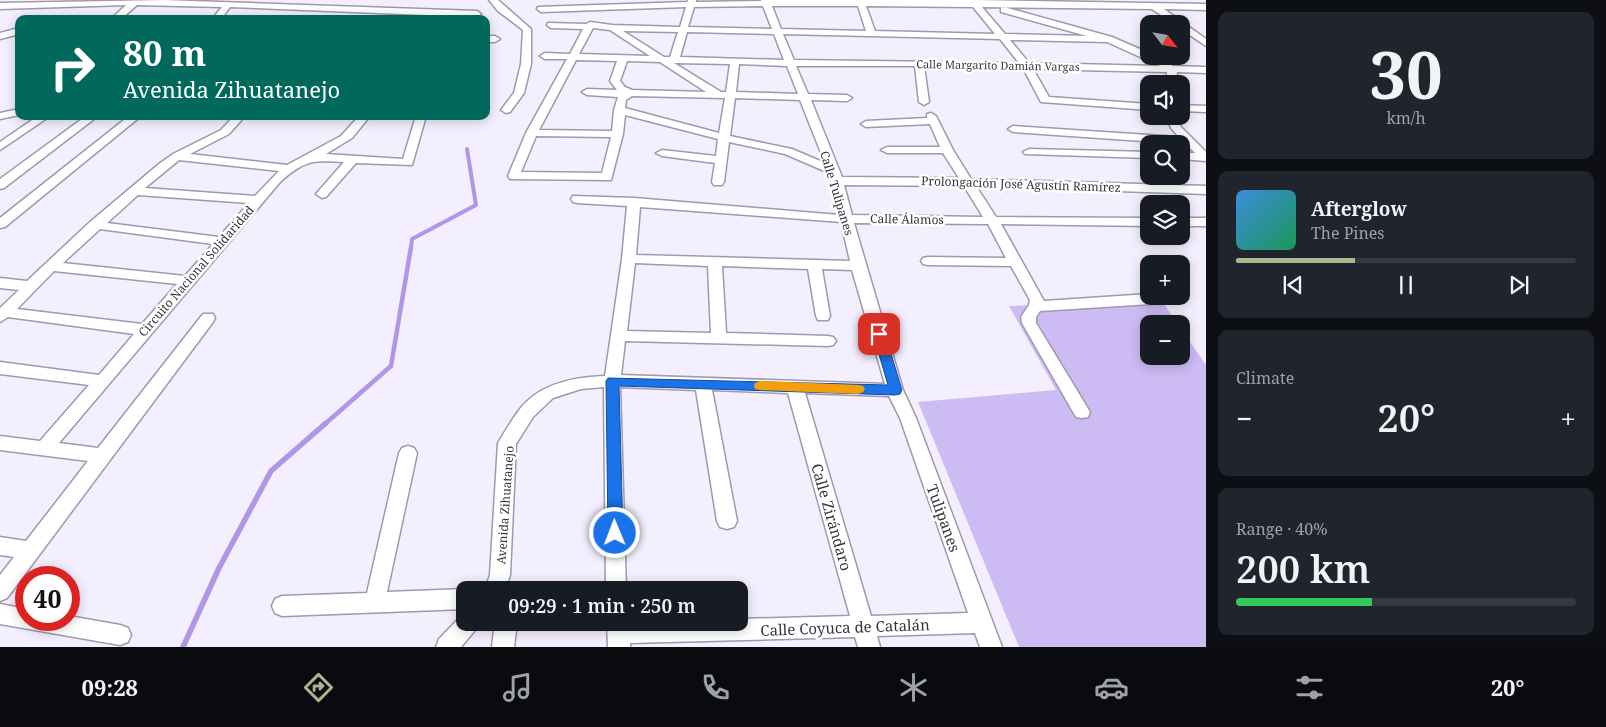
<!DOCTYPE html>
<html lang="en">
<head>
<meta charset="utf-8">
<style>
  :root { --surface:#171b24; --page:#20242c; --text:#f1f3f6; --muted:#9ea1a6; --line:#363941; --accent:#adb58f }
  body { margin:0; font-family:"Noto Serif",serif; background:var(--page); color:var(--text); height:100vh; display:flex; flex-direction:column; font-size:19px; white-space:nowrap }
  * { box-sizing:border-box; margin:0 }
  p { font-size:16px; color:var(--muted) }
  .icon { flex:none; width:28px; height:28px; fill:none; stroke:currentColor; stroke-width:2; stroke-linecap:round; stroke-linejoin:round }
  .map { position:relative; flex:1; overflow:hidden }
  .sheet { display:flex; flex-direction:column; gap:12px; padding:12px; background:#0d0f14; width:400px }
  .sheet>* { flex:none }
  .hud { position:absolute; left:15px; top:15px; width:475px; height:105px; border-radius:10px; box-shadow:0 2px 12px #0003; background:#00695c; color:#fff; overflow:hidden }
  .needle { width:32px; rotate:121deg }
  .buttons { position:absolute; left:1140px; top:15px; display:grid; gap:10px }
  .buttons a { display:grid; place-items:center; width:50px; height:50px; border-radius:10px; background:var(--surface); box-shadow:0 2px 12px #0003; font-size:25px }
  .speed { position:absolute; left:15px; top:566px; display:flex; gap:10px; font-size:25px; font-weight:700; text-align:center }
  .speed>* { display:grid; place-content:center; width:65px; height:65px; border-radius:50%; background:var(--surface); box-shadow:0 2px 12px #0003; line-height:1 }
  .speed .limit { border:8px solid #d22; background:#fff; color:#111 }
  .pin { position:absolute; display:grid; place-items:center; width:42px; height:42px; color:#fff; margin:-21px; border-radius:10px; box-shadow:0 2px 8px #0006 }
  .me { position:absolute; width:55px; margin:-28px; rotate:359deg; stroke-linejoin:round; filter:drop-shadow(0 0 4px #0008) }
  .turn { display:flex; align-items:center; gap:18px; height:105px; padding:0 25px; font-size:22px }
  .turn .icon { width:65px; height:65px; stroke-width:2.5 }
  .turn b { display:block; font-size:35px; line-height:42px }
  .big { font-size:38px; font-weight:600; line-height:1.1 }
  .sheet .card { flex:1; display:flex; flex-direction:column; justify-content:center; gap:8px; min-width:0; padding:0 18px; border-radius:10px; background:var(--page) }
  .sheet .dial { align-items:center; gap:0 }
  .dial b { font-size:65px; line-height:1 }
  .song { display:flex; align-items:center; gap:15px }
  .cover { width:60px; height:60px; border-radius:8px; background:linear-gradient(135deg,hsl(210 70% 55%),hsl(150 70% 35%)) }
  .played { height:5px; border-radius:2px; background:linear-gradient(90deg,var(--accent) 35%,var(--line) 35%) }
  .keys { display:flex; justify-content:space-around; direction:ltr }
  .heat { display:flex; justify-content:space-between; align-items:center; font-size:28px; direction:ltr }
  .charge { height:8px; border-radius:4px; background:linear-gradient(90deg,#34c759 40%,var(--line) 0) }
  .trip { position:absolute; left:456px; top:581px; width:292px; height:50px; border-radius:10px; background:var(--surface); box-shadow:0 2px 12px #0003; font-weight:600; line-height:50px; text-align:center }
  .tabs { display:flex; height:80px; justify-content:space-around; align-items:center; background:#090b0e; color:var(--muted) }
  .tabs .icon { width:35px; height:35px }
  .tabs .on { color:var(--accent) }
  .tabs b { font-size:22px; color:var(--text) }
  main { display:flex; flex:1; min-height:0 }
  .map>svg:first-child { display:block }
</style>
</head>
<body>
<main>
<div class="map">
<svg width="1206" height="647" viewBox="0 0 1206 647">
  <rect width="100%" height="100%" fill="#f3effe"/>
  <path fill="#cdbbf4" d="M1161,300l17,24h-29v32h32v-27l25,36v282h-187l-101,-245 138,-12 -47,-84z"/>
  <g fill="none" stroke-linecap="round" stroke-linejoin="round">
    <path stroke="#b195e7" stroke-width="4" d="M411,248l1,-9 64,-34 -9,-56"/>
    <path stroke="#b195e7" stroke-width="4.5" d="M325,424l66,-58 20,-119"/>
    <path stroke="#b195e7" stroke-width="5.5" d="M183,647l36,-79 52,-97 55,-48"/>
    <defs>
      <path id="minor" d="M164,0l313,11 4,3 -4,3 -247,-10 -9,12h-9l10,-12 -85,-2 -16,14h-10l15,-14 -126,4v-6z
        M489,0h9l33,29v35l-7,29 -14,19 -4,1 -5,-3 13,-17 7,-29 2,-34 -25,-19z
        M688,0h8v2l65,-1v-1h213l232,4v6l-42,-1 42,30v7l-25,-17v-5h-7l-22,-15 -170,-2 23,27 82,2 -86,-24v-4l3,-1 108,30 37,16v3h6l18,10 33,1v6l-29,-1 -1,12h-10l1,-12 -134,-3 16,28 100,7v6l-108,-8 -18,-34 -99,-2 5,36 -5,3 -5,-3 -4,-36h-119l12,28 39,1 5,3 -5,3 -36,-1 31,77 117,1 -16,-25h-56l-6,-3 6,-3h53l-10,-23 -64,3 -5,-3 5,-3 61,-3v-4l4,-1 5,3 17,34 18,29 235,7v8l-230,-8 20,31 153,1v8l-148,-2 43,77 105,-7v2h8l1,3 -2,3 -5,2 -111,7 -4,6v6l54,89 -2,5 -6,1 -6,-1 -54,-94 -1,-6 8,-12 1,-5 -19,-34 -83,-1 -5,-1 -2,-3 2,-3 5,-1 78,1 -18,-34 -134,-1 49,167 13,28 86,229h-22l-5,-14 -98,3 3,11h-22l-3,-10 -225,6v4h-22l-1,-25h133v-3l110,-3 -62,-223 -76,-3 25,131 -3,6 -7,2 -7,-2 -3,-6 -21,-131 -76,-3 6,203h-20l-2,-203 -23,2 -28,9 -20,19 -17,27 -6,131 -5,15h-20l5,-15 8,-132 3,-5c6,-10 12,-20 19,-29 20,-26 55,-32 85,-33l17,-117 5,-53 -50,-3 -4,-1 -2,-3 2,-3 61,2 205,17 -10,-42 -44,-19 -56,-12 -5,40 -2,3h-8l-2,-3 3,-19 -53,-7 -6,-3 6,-3 54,6 2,-17 -93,-24 -2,19 -12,46 -101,-1 -2,-3 18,-43 41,-74h-22l-5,-3 5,-3 25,1 13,-25 -32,-1 -4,-3 1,-2 38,1 4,-2 22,3 68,2 6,-20 -145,5 -4,-3 1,-2 149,-5zM763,6l9,23 -84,-2 6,-20zM772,6h86l8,25 -85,-2zM866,6l107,1 22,27 -120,-3zM593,28l17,2 40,26 -71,-2zM623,31l55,1 -8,25h-6zM687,32l87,2 10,26 -104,-3zM783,34l217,5 19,24 -225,-3zM1010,40l97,2 53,24 -131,-3zM576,60l41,1 -7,20 7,9 -30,-1 -5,3 5,3 31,2 -4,13 -2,21 -73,-1zM627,61l33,1 46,30 -74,-2 -7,-3 -5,-6zM674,63l56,1 -4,28h-5zM739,64l48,2 11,28 -62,-2zM632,96l93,2 -6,35 -94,-25 1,-8zM735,98l65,2 25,63 -33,-14 -62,-13zM536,136l75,1 -9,36 -81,-1zM844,185l120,1 19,31 -131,-2zM640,207l201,15 9,39 -214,-6zM635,263l73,3 3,67 -84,-2zM722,266l86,3 8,47 2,4h10l2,-4 -8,-47 30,1 33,114 -264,-9 4,-34 203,5 5,-1 3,-4 -3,-4 -5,-1 -102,-3zM805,393l84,3 11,22 68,195 -97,3z
        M19,28v6l-19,5v-6z
        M486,36h9l5,3 -5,3h-9z
        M1181,105l25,1v6l-25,-1z
        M19,109v6l-19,4v-6z
        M38,116h12l-50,34v-8z
        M86,116h12l-94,72 -4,1v-10z
        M129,116h12l-136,111 -5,1v-10z
        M234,116h11l-16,18 -39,20 97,11 54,-29 18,-20h11l-18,22 -26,16 77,5 13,-43h10l-14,49 -56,-2 -30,34 -4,1 -6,-4 28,-32c-31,-2 -39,-2 -63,19l-222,262 39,5 105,-134h10l2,4 -2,4 -206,276 -7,3v-26l14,-18 -14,-2v-18l26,4 62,-80 -88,-11v-14l40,5 49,-56 -89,-11v-12l99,13 35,-41 -126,-17 -8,5v-14l19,-18 -19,-2v-10l27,3 63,-59 69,-58 14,-10 48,-24zM179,160l100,11 -24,25 -110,-8zM138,195l111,8 -30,34 -112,-14zM100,229l113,15 -28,32 -122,-13zM54,271l123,13 -35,40 -125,-15z
        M1166,116h10l5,11 25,25v9l-25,-2v-6h14l-9,-9 -173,-12 -5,-3 5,-3 166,11 -8,-9z
        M1029,149l120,3v6l-124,-4 -2,-2z
        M1181,218h25v8h-25z
        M408,446l6,2 3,5 -30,139 78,-3 2,1h-2v19l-183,7 -7,-3 -3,-7 3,-7 7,-3 85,-3 32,-140 3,-5z
        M0,604l26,5v11h43v-4l51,9 8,3 3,7 -3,7 -8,3 -120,-21z
        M465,613v9h14l-3,7 -15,18h-25l3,-8 23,-24z
        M495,622h22l-3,25h-22z"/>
    </defs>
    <use href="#minor" stroke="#9f98ae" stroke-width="3"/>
    <use href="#minor" fill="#fff" fill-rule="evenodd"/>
  </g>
  <path fill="#1a73e8" stroke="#114b97" d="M879,330l6,4 17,56 -2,4 -5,1 -276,-9 4,147 -3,5 -5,1 -5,-1 -2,-5 -2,-152 2,-3 280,7 -15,-51z"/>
  <path fill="#f59e0b" d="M760,381l98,4 5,1 2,3 -2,3 -5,2 -98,-4 -5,-1 -1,-3 1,-3z"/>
  <g text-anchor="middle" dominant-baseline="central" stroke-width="5" stroke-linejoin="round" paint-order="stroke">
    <g font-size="11" fill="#38353e" stroke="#fff">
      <text transform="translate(998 65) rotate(1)">Calle Margarito Damián Vargas</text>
    </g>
    <g font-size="12" fill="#38353e" stroke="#fff">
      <text transform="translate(1021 184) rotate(2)">Prolongación José Agustín Ramírez</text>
      <text transform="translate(837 193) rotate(73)">Calle Tulipanes</text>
      <text transform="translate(907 219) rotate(1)">Calle Álamos</text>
      <text transform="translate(196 271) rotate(-49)">Circuito Nacional Solidaridad</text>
      <text transform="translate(505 505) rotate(-86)">Avenida Zihuatanejo</text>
    </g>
    <g font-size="15" fill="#38353e" stroke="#fff">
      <text transform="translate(832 517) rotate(74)">Calle Zirándaro</text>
      <text transform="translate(944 518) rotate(70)">Tulipanes</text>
      <text transform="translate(845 627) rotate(-2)">Calle Coyuca de Catalán</text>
    </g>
  </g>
</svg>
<div class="buttons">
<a><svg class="needle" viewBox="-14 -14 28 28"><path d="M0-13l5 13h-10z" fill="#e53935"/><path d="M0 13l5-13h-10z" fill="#9ea1a6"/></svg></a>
<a><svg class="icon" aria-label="sound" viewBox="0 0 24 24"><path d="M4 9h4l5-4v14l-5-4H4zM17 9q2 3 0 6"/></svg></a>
<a><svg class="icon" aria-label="search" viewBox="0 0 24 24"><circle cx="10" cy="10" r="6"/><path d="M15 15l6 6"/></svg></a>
<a><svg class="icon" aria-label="layers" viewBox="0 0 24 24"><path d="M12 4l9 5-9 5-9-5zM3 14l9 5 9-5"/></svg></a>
<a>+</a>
<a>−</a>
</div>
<div class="speed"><div class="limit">40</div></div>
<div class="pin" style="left:879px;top:334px;background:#d93025"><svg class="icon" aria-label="arrive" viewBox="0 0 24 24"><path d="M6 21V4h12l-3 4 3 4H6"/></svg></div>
<svg class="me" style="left:615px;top:533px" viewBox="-20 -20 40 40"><circle r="17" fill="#1a73e8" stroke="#fff" stroke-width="3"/><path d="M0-11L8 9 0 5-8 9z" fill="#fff"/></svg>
<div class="trip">09:29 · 1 min · 250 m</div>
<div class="hud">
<div class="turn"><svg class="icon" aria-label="right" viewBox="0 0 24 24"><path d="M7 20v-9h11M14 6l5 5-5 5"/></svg><div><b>80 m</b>Avenida Zihuatanejo</div></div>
</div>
</div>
<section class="sheet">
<div class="card dial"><b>30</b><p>km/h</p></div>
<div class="card">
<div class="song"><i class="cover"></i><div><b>Afterglow</b><p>The Pines</p></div></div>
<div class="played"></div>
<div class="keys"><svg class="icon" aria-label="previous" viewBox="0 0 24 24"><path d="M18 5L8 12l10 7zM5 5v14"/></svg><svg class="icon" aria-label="pause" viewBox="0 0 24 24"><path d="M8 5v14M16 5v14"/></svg><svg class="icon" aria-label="next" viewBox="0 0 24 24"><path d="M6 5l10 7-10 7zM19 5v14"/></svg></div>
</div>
<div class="card"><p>Climate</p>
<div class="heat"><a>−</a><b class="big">20°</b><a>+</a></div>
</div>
<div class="card"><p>Range · 40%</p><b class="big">200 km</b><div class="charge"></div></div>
</section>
</main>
<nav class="tabs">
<b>09:28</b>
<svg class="icon on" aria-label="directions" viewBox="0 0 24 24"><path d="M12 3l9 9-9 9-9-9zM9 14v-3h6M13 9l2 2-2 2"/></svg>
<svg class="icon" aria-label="music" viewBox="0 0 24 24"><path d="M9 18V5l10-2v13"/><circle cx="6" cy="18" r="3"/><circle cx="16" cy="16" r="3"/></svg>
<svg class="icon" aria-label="phone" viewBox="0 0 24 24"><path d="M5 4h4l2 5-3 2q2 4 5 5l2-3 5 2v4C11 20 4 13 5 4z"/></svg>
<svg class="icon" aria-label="climate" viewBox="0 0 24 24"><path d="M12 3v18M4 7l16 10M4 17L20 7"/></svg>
<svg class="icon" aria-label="car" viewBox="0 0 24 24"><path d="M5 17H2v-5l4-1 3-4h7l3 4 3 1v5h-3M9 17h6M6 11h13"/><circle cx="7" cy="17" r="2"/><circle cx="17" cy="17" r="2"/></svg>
<svg class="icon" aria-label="filters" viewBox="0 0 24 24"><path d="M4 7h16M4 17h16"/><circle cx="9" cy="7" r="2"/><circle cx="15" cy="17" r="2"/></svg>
<b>20°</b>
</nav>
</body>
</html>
